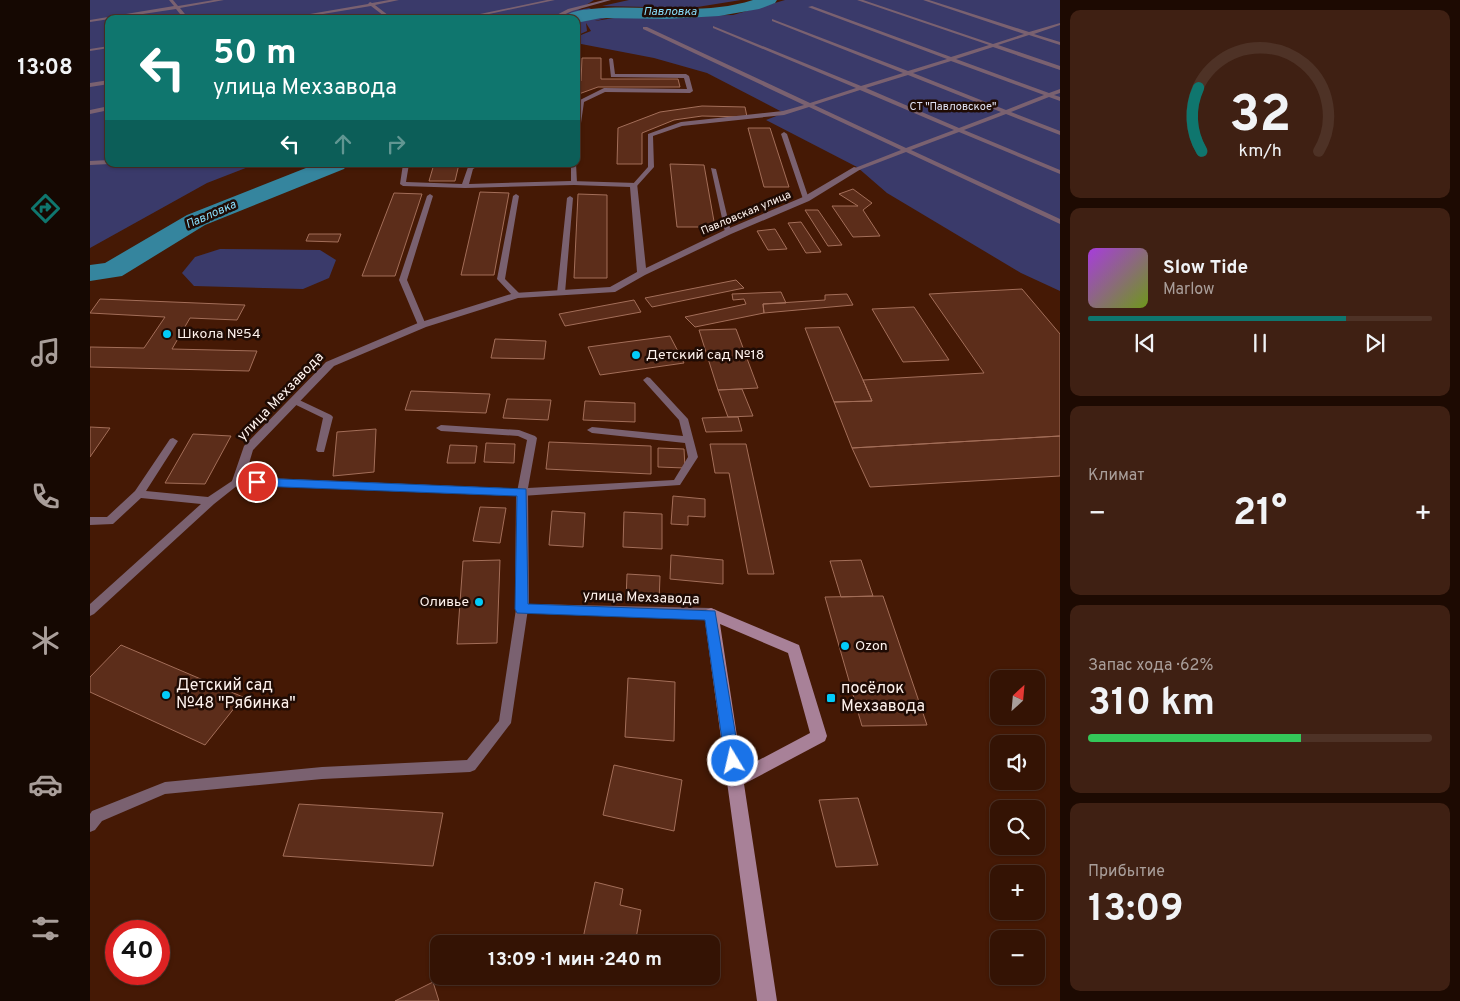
<!DOCTYPE html>
<html lang="ru">
<head>
<meta charset="utf-8">
<style>
  :root { --surface:#341304; --page:#3f2013; --text:#f1f3f6; --muted:#a99e9a; --line:#4e3226; --accent:#0f766e }
  body { margin:0; font-family:Overpass,sans-serif; background:var(--page); color:var(--text); height:100vh; display:flex; flex-direction:column; font-size:19px; white-space:nowrap }
  * { box-sizing:border-box; margin:0 }
  p { font-size:16px; color:var(--muted) }
  .icon { flex:none; width:28px; height:28px; fill:none; stroke:currentColor; stroke-width:2; stroke-linecap:round; stroke-linejoin:round }
  .map { position:relative; flex:1; overflow:hidden }
  .drawer { display:flex; flex-direction:column; gap:10px; padding:10px; background:#1d0a02; width:400px }
  .drawer>* { flex:none }
  .banner { position:absolute; left:15px; top:15px; width:475px; height:152px; border-radius:10px; box-shadow:0 1px 4px #0004,0 0 0 1px var(--line); background:#0f766e; color:#fff; overflow:hidden }
  .needle { width:32px; rotate:26deg }
  .buttons { position:absolute; left:900px; top:670px; display:grid; gap:10px }
  .buttons a { display:grid; place-items:center; width:55px; height:55px; border-radius:10px; background:var(--surface); box-shadow:0 1px 4px #0004,0 0 0 1px var(--line); font-size:25px }
  .speed { position:absolute; left:15px; top:920px; display:flex; gap:10px; font-size:25px; font-weight:700; text-align:center }
  .speed>* { display:grid; place-content:center; width:65px; height:65px; border-radius:50%; background:var(--surface); box-shadow:0 1px 4px #0004,0 0 0 1px var(--line); line-height:1 }
  .speed .limit { border:8px solid #d22; background:#fff; color:#111 }
  .pin { position:absolute; display:grid; place-items:center; width:42px; height:42px; color:#fff; margin:-21px; border:2px solid #fff; border-radius:50%; box-shadow:0 1px 5px #0007 }
  .me { position:absolute; width:55px; margin:-28px; rotate:351deg; stroke-linejoin:round; filter:drop-shadow(0 0 4px #0008) }
  .turn { display:flex; align-items:center; gap:18px; height:105px; padding:0 25px; font-size:22px }
  .turn .icon { width:65px; height:65px; stroke-width:2.5 }
  .turn b { display:block; font-size:35px; line-height:42px }
  .lanes { display:flex; align-items:center; height:48px; padding:0 25px; background:#0003; justify-content:center; gap:25px; direction:ltr }
  .lanes .off { opacity:.35 }
  .big { font-size:38px; font-weight:700; line-height:1.1 }
  .drawer .tile { flex:1; display:flex; flex-direction:column; justify-content:center; gap:8px; min-width:0; padding:0 18px; border-radius:10px; background:var(--page) }
  .drawer .dial { align-items:center; gap:0 }
  .dial svg { height:130px; overflow:visible; fill:none; stroke:var(--line); stroke-width:7; stroke-linecap:round; text-anchor:middle }
  .dial text { fill:var(--text); stroke:none }
  .song { display:flex; align-items:center; gap:15px }
  .cover { width:60px; height:60px; border-radius:8px; background:linear-gradient(135deg,hsl(280 70% 55%),hsl(80 70% 35%)) }
  .played { height:5px; border-radius:2px; background:linear-gradient(90deg,var(--accent) 75%,var(--line) 75%) }
  .keys { display:flex; justify-content:space-around; direction:ltr }
  .heat { display:flex; justify-content:space-between; align-items:center; font-size:28px; direction:ltr }
  .charge { height:8px; border-radius:4px; background:linear-gradient(90deg,#34c759 62%,var(--line) 0) }
  .trip { position:absolute; left:340px; top:935px; width:290px; height:50px; border-radius:10px; background:var(--surface); box-shadow:0 1px 4px #0004,0 0 0 1px var(--line); font-weight:700; line-height:50px; text-align:center }
  main { display:flex; flex:1; min-height:0 }
  .dock { display:flex; flex-direction:column; width:90px; justify-content:space-around; align-items:center; background:#150802; color:var(--muted) }
  .dock .icon { width:35px; height:35px }
  .dock .current { color:var(--accent) }
  .dock b { font-size:22px; color:var(--text) }
  .map>svg:first-child { display:block }
</style>
</head>
<body>
<main>
<nav class="dock">
<b>13:08</b>
<svg class="icon current" aria-label="directions" viewBox="0 0 24 24"><path d="M12 3l9 9-9 9-9-9zM9 14v-3h6M13 9l2 2-2 2"/></svg>
<svg class="icon" aria-label="music" viewBox="0 0 24 24"><path d="M9 18V5l10-2v13"/><circle cx="6" cy="18" r="3"/><circle cx="16" cy="16" r="3"/></svg>
<svg class="icon" aria-label="phone" viewBox="0 0 24 24"><path d="M5 4h4l2 5-3 2q2 4 5 5l2-3 5 2v4C11 20 4 13 5 4z"/></svg>
<svg class="icon" aria-label="climate" viewBox="0 0 24 24"><path d="M12 3v18M4 7l16 10M4 17L20 7"/></svg>
<svg class="icon" aria-label="car" viewBox="0 0 24 24"><path d="M5 17H2v-5l4-1 3-4h7l3 4 3 1v5h-3M9 17h6M6 11h13"/><circle cx="7" cy="17" r="2"/><circle cx="17" cy="17" r="2"/></svg>
<svg class="icon" aria-label="filters" viewBox="0 0 24 24"><path d="M4 7h16M4 17h16"/><circle cx="9" cy="7" r="2"/><circle cx="15" cy="17" r="2"/></svg>
</nav>
<div class="map">
<svg width="970" height="1001" viewBox="0 0 970 1001">
  <rect width="100%" height="100%" fill="#451905"/>
  <path fill="#3a3a6a" d="M0,0h504l-16,10 11,-2 21,9 -15,4 25,-4 113,-2 52,-15h275v291l-39,-18 -134,-80 -30,-26 -91,-47 18,-7 -77,-40 -53,-15 -78,-15v-6l15,-6 -5,-8 1,8 -11,5v-17h-467v145h147l-49,19 -117,65z
    M539,0h112l-50,8 -89,-2z
    M130,249l100,1 16,10 -7,18 -26,11 -109,-3 -12,-13 13,-16z"/>
  <g fill="none" stroke-linecap="round" stroke-linejoin="round">
    <path fill="#35859e" fill-rule="evenodd" d="M663,0h24l-2,3 -16,6 -40,7 -53,3 -65,-1 -25,5v-4h-13c5,-8 19,-9 28,-10 53,-6 109,8 162,-9z
      M226,164h32l-4,5 -139,56 -83,51 -32,5v-16l15,-2 82,-48z"/>
  </g>
  <path fill="#5c2d1a" stroke="#a36e59" d="M492,58h19v21h77l2,8h-82l-22,8v-12l5,-2z
    M612,106l43,1 2,10 -45,-1 -28,4 -32,13v31h-25l1,-36 42,-16z
    M658,128h22l19,59h-25z
    M344,164h25l-4,17h-26z
    M580,164l34,1 11,62h-38z
    M763,189l19,14 -9,7 17,26 -27,1 -21,-31h26l-19,-12z
    M390,192l29,1 -15,82h-33z
    M304,193l28,1 -27,82h-33z
    M488,194l29,1v83h-33z
    M715,210h13l24,35 -14,1z
    M711,222l20,30 -15,1 -18,-30z
    M685,229l12,20 -19,1 -11,-19z
    M219,234h32l-3,8 -32,-1z
    M646,280l8,8 -92,19 -7,-9z
    M932,289l38,45v102l-208,12 -18,-46 38,-1 -9,-21 121,-7 -55,-79z
    M691,292l5,11 -23,1 1,9 -69,14 -10,-10 61,-13 -2,-5 -11,1 -1,-6z
    M757,294l6,11 -89,8 -1,-9 62,-4v-5z
    M10,299l145,6 -8,15 -47,-2 -18,31 85,2 -8,20 -159,-4v-20l54,1 21,-31 -75,-4z
    M544,300l7,12 -76,14 -6,-12z
    M824,307l35,53 -46,2 -31,-53z
    M749,327l24,53 9,21 -38,1 -29,-74z
    M646,329l22,59 -40,2 -19,-60z
    M580,336l14,27 -84,12 -12,-28z
    M405,339l51,2 -2,18 -53,-1z
    M652,389l11,27 -25,1 -10,-27z
    M321,391l79,3 -4,19 -81,-3z
    M417,399l44,1 -3,20 -45,-2z
    M495,401l50,2v19l-52,-2z
    M638,417h10l4,14 -36,1 -4,-14z
    M0,427l20,1 -20,29z
    M286,429l-2,43 -41,4 4,-44z
    M103,434l38,2 -26,48 -40,-1z
    M970,436v40l-190,11 -18,-39z
    M459,442l102,4v28l-105,-5z
    M396,443l29,1 -1,19 -30,-1z
    M620,444h36l28,130h-26l-19,-101h-14z
    M360,445l27,1 -2,17h-28z
    M568,448l26,1 1,19 -27,-1z
    M583,496l32,3v18l-17,-1v9l-17,-1z
    M390,507l26,1 -6,35 -27,-2z
    M462,511l33,2 -2,34 -34,-2z
    M534,512l38,2v35l-39,-2z
    M581,555l52,5v24l-53,-5z
    M410,560l-3,83 -40,1 6,-83z
    M771,560l12,36 -32,1 -11,-36z
    M537,574l33,2 -1,27 -33,-2z
    M793,596l44,129 -65,1 -37,-129z
    M31,645l122,52 -38,48 -115,-53v-15z
    M538,678l47,4 -1,59 -49,-4z
    M524,765l68,15 -8,51 -71,-16z
    M768,798l20,67 -42,2 -17,-67z
    M209,804l144,9 -10,53 -150,-10z
    M505,882l28,7 -3,16 21,5 -6,34 -53,-1z
    M343,982l6,19h-44z"/>
  <g fill="none" stroke-linecap="round" stroke-linejoin="round">
    <path fill="#7a6170" fill-rule="evenodd" d="M79,0h4l5,6 36,-6h10l-44,8 9,11h-5l-8,-10 -86,13v-2l84,-14z
      M299,0h10l-24,5 18,14h-5l-17,-13 -78,13h-12l87,-15 2,-2 2,1z
      M457,0h8l-89,19h-10z
      M514,0h7l-39,11 -17,8h-6l19,-10z
      M767,0h6l130,44 31,-10 -101,-34h6l100,32 31,-9v2l-26,9 26,8v3l-31,-10 -31,10 62,21v4l-67,-23 -37,12 93,34 11,-4v4l-6,2 6,2v4l-11,-4 -38,15 49,19v4l-54,-21 -42,16 96,40v4l-101,-42 -48,18 149,69v5l-154,-72 -47,18h-4v-2l46,-18 -92,-43 -25,8 -102,11 -29,10 1,31 -18,20h-4v-2l16,-18v-33l33,-12 102,-11 21,-6 -161,-76v-2h4l163,76 46,-15 -143,-60v-2l148,60 42,-13 -131,-52v-2l136,52 39,-12 -139,-52 4,-1 139,51 38,-12zM861,61l93,34 -38,15 -93,-37zM818,75l93,37 -42,16 -93,-40zM770,90l94,40 -48,18 -92,-43z
      M19,46v2l-19,3v-2z
      M521,58l2,1 2,15h71l3,2 4,15 -3,2 -85,-1 -21,10 -5,35 -3,2v-24l2,-14 26,-13 83,1 -3,-11 -73,-1 -2,-18z
      M19,80v4l-19,3v-4z
      M19,106v4l-19,4v-4z
      M694,132l3,2 22,65 -1,1 -5,-1 -22,-65z
      M19,160v4l-19,1v-4z
      M486,163l1,20 -3,2 -109,3 -62,-2 -3,-2 3,-20h6l-3,18 56,2 6,-17 6,-3h8l-9,5 -4,15 102,-3v-17z
      M621,168l5,1 15,63 -1,1 -5,-1z
      M340,194l3,2 -26,84 19,45 -4,2 -4,-2 -19,-45 28,-84z
      M426,194l3,2 -14,83 16,16 -4,2h-3l-17,-18 16,-83z
      M480,196l3,2 -8,95 -4,2 -4,-2 10,-95z
      M557,377l3,1 38,41 10,38 -18,28 -158,11 -5,-4 10,-52 -9,-4 -77,-5 -5,-3 5,-3 78,5 16,6 2,2 -9,50 146,-8 14,-23 -3,-14 -93,-10 -5,-3 5,-3 91,9 -4,-16 -36,-40z
      M205,398l36,17 2,2 -9,35h-6l-2,-2 7,-32 -31,-15 -1,-2z
      M83,438l5,3 -32,50 62,6 27,-18 3,-1 5,3 -29,23 -120,110 -4,2v-12l111,-100 -60,-6 -28,26 -23,1v-8h17l28,-26 35,-52z
      M432,604l4,2 2,3 -17,114 -36,47 -5,2 -148,7 -157,15 -63,27 -7,9 -5,2v-18l2,-3 73,-29 157,-15 145,-7 32,-39 17,-112 2,-3z"/>
    <path fill="#7a6170" fill-rule="evenodd" d="M764,167l7,2 -52,32 -78,33 -86,41 -30,17 -97,6 -92,29 -92,39 -81,84 -8,27 281,12 2,3 1,112 182,4 5,2 2,4 -2,4 -5,2 -194,-7 -2,-4 1,-113 -278,-11 -6,-4 12,-35 82,-84 92,-39 96,-30 96,-6 27,-15 -7,-85 -56,-2 -4,-2 1,-2 66,2 9,85 79,-38 78,-33z"/>
    <path fill="#a88198" fill-rule="evenodd" d="M621,608l88,37 28,91 -2,5 -81,43 33,217h-20l-53,-387 2,-4zM630,624l68,29 22,80 -68,36z"/>
  </g>
  <path fill="#1a73e8" stroke="#114b97" d="M167,478l269,11 2,115 187,7 25,150 -2,5 -5,2 -5,-2 -3,-5 -20,-141 -188,-7 -2,-4 2,-113 -260,-10 -6,-4z"/>
  <g fill="#02cbf9" stroke="#1f0b04" stroke-width="2">
    <circle cx="77" cy="334" r="5"/>
    <circle cx="546" cy="355" r="5"/>
    <circle cx="389" cy="602" r="5"/>
    <circle cx="755" cy="646" r="5"/>
    <circle cx="76" cy="695" r="5"/>
    <rect x="736" y="693" width="10" height="10" rx="2.5"/>
  </g>
  <g text-anchor="middle" dominant-baseline="central" stroke-width="5" stroke-linejoin="round" paint-order="stroke">
    <g font-size="11" fill="#e0e2f3" stroke="#1f0b04">
      <text x="863" y="107">СТ "Павловское"</text>
    </g>
    <g font-size="11" fill="#fef2ed" stroke="#1f0b04">
      <text transform="translate(656 213) rotate(-23)">Павловская улица</text>
    </g>
    <g font-size="12" font-style="italic" fill="#89defb" stroke="#1f0b04">
      <text x="580" y="12">Павловка</text>
      <text transform="translate(121 215) rotate(-24)">Павловка</text>
    </g>
    <g font-size="14" fill="#fef2ed" stroke="#1f0b04" text-anchor="start">
      <text x="87" y="334">Школа №54</text>
      <text x="556" y="355">Детский сад №18</text>
      <text x="379" y="602" text-anchor="end">Оливье</text>
      <text x="765" y="646">Ozon</text>
    </g>
    <g font-size="14" fill="#fef2ed" stroke="#1f0b04">
      <text transform="translate(191 397) rotate(-46)">улица Мехзавода</text>
      <text transform="translate(551 598) rotate(2)">улица Мехзавода</text>
    </g>
    <g font-size="16" fill="#fef2ed" stroke="#1f0b04" text-anchor="start">
      <text x="86" y="686">Детский сад<tspan x="86" dy="18">№48 "Рябинка"</tspan></text>
      <text x="751" y="689">посёлок<tspan x="751" dy="18">Мехзавода</tspan></text>
    </g>
  </g>
</svg>
<div class="buttons">
<a><svg class="needle" viewBox="-14 -14 28 28"><path d="M0-13l5 13h-10z" fill="#e53935"/><path d="M0 13l5-13h-10z" fill="#a99e9a"/></svg></a>
<a><svg class="icon" aria-label="sound" viewBox="0 0 24 24"><path d="M4 9h4l5-4v14l-5-4H4zM17 9q2 3 0 6"/></svg></a>
<a><svg class="icon" aria-label="search" viewBox="0 0 24 24"><circle cx="10" cy="10" r="6"/><path d="M15 15l6 6"/></svg></a>
<a>+</a>
<a>−</a>
</div>
<div class="speed"><div class="limit">40</div></div>
<div class="pin" style="left:167px;top:482px;background:#d93025"><svg class="icon" aria-label="arrive" viewBox="0 0 24 24"><path d="M6 21V4h12l-3 4 3 4H6"/></svg></div>
<svg class="me" style="left:643px;top:761px" viewBox="-20 -20 40 40"><circle r="17" fill="#1a73e8" stroke="#fff" stroke-width="3"/><path d="M0-11L8 9 0 5-8 9z" fill="#fff"/></svg>
<div class="trip">13:09 · 1 мин · 240 m</div>
<div class="banner">
<div class="turn"><svg class="icon" aria-label="left" viewBox="0 0 24 24"><path d="M17 20v-9H6M10 6l-5 5 5 5"/></svg><div><b>50 m</b>улица Мехзавода</div></div>
<div class="lanes"><svg class="icon" aria-label="left" viewBox="0 0 24 24"><path d="M17 20v-9H6M10 6l-5 5 5 5"/></svg><svg class="icon off" aria-label="ahead" viewBox="0 0 24 24"><path d="M12 20V5M6 11l6-6 6 6"/></svg><svg class="icon off" aria-label="right" viewBox="0 0 24 24"><path d="M7 20v-9h11M14 6l5 5-5 5"/></svg></div>
</div>
</div>
<section class="drawer">
<div class="tile dial"><svg viewBox="0 0 100 80">
<path d="M14 69A42 42 0 1 1 86 69"/>
<path d="M14 69A42 42 0 0 1 12 30" stroke="#0f766e"/>
<text x="50" y="56" font-size="32" font-weight="700">32</text>
<text x="50" y="72" font-size="11">km/h</text>
</svg></div>
<div class="tile">
<div class="song"><i class="cover"></i><div><b>Slow Tide</b><p>Marlow</p></div></div>
<div class="played"></div>
<div class="keys"><svg class="icon" aria-label="previous" viewBox="0 0 24 24"><path d="M18 5L8 12l10 7zM5 5v14"/></svg><svg class="icon" aria-label="pause" viewBox="0 0 24 24"><path d="M8 5v14M16 5v14"/></svg><svg class="icon" aria-label="next" viewBox="0 0 24 24"><path d="M6 5l10 7-10 7zM19 5v14"/></svg></div>
</div>
<div class="tile"><p>Климат</p>
<div class="heat"><a>−</a><b class="big">21°</b><a>+</a></div>
</div>
<div class="tile"><p>Запас хода · 62%</p><b class="big">310 km</b><div class="charge"></div></div>
<div class="tile"><p>Прибытие</p><b class="big">13:09</b></div>
</section>
</main>
</body>
</html>
